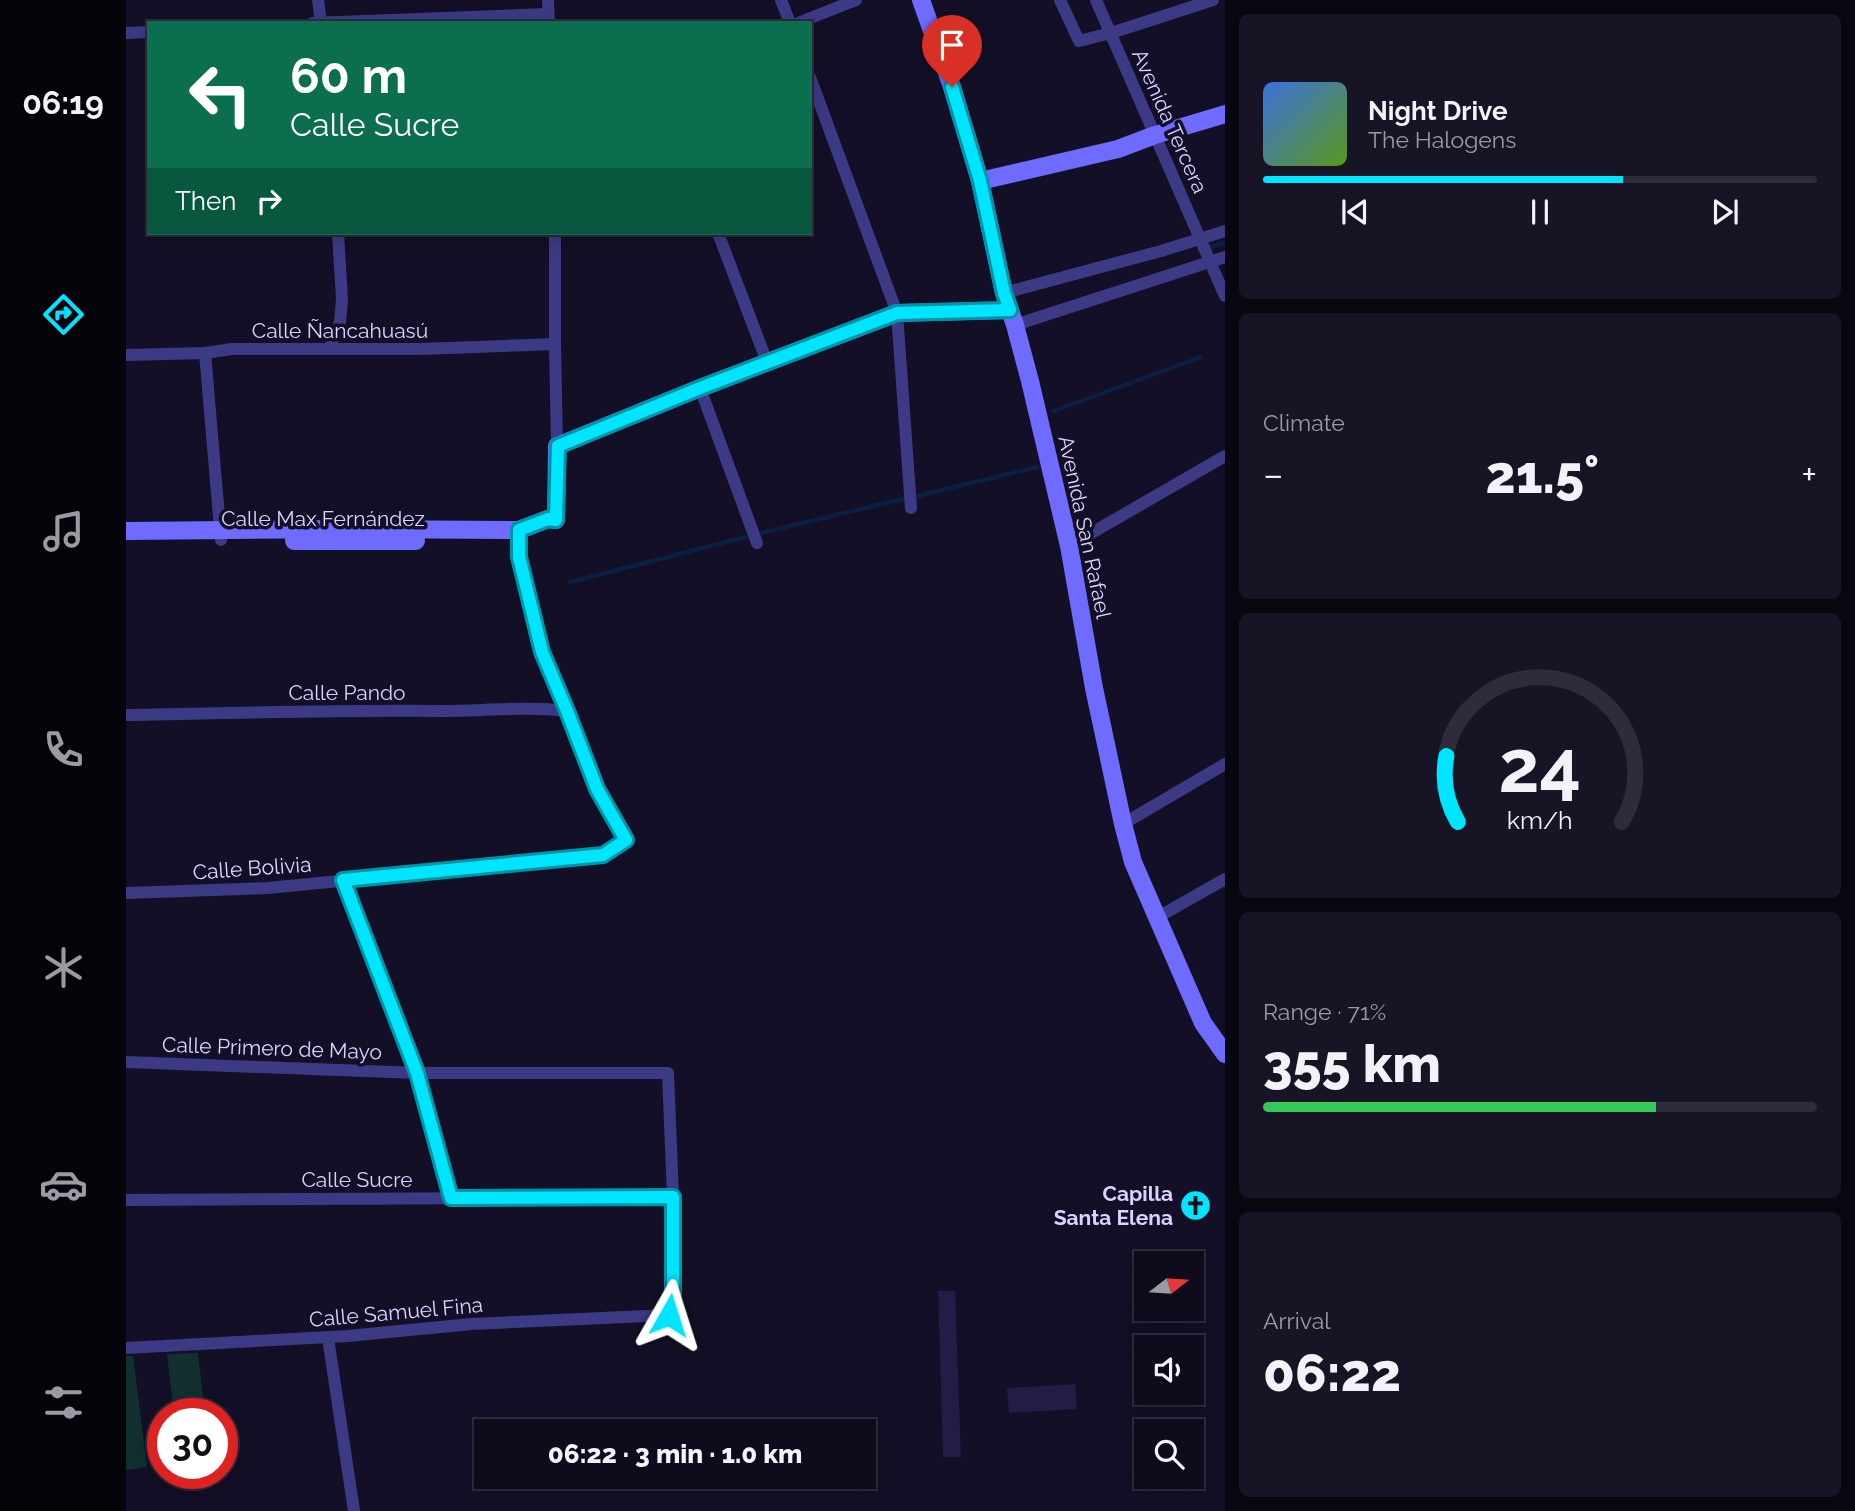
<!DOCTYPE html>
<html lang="en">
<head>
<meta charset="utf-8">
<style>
  :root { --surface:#0e0b1c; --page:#171425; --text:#f1f3f6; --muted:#9b9ba3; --line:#2e2b3b; --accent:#00e5ff }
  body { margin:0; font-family:Raleway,sans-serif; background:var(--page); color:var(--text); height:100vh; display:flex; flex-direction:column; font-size:26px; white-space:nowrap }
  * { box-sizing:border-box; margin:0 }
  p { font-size:23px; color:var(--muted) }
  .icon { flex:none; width:38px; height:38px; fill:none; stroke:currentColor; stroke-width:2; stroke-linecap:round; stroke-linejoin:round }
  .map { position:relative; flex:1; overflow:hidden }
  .panel { display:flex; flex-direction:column; gap:14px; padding:14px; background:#08060f; width:630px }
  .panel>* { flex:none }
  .banner { position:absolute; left:21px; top:21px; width:665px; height:214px; border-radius:0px; box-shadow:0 4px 18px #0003,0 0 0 2px var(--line); background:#0b6e4f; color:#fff; overflow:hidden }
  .needle { width:46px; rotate:73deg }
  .tools { position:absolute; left:1008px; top:1251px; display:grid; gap:14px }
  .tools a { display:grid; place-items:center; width:70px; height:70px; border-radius:0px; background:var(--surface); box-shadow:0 4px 18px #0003,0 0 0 2px var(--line); font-size:35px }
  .speed { position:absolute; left:21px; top:1398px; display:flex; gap:14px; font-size:35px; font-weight:700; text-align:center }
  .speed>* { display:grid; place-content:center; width:91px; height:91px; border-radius:50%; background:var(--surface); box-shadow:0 4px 18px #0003,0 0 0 2px var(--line); line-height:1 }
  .speed .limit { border:10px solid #d22; background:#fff; color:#111 }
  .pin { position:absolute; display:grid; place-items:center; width:60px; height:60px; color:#fff; margin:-72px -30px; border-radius:50% 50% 50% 0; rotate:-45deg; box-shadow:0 0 7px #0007 }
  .pin .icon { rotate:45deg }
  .me { position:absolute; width:77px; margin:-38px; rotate:6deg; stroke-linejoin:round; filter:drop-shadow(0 0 5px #0008) }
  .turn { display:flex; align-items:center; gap:24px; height:147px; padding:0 28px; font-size:32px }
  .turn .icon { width:91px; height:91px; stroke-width:2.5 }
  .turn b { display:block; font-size:49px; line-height:60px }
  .then { display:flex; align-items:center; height:66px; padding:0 28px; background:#0003; gap:14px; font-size:26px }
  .big { font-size:52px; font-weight:800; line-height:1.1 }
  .panel .tile { flex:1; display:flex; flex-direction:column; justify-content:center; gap:10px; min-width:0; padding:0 24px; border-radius:10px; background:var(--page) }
  .panel .dial { align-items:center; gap:0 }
  .dial svg { height:182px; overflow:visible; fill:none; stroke:var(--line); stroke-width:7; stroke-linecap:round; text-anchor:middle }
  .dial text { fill:var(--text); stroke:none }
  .song { display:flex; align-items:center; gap:21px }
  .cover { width:84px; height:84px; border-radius:10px; background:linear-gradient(135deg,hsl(220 70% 55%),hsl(90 70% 35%)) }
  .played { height:7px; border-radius:4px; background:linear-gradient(90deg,var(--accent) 65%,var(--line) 65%) }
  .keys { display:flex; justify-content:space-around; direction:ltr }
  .heat { display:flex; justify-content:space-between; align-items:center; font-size:38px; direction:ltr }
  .charge { height:10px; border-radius:5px; background:linear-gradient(90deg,#34c759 71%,var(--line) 0) }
  .trip { position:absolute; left:348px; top:1419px; width:402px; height:70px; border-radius:0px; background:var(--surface); box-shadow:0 4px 18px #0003,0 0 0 2px var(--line); font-weight:800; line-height:70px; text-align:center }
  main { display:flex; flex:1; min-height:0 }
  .tab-bar { display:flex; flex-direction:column; width:126px; justify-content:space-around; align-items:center; background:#06040b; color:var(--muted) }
  .tab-bar .icon { width:49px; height:49px }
  .tab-bar .current { color:var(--accent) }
  .tab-bar b { font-size:32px; color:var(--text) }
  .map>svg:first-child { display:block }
</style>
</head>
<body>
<main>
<nav class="tab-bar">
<b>06:19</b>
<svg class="icon current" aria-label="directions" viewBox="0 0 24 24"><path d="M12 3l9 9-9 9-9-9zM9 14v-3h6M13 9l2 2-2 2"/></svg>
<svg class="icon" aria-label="music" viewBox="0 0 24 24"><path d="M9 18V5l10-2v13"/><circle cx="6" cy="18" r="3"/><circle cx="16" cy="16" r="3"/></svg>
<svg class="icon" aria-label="phone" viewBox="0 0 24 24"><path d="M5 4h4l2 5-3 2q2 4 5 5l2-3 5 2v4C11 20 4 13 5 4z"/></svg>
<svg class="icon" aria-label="climate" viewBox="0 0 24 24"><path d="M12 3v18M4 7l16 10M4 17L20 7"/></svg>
<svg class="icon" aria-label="car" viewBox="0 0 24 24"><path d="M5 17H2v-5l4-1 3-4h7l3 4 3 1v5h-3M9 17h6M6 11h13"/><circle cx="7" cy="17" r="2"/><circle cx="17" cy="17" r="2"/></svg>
<svg class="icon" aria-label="filters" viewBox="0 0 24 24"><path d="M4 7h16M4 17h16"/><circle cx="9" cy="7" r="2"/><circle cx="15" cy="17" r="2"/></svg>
</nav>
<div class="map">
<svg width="1099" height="1511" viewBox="0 0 1099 1511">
  <rect width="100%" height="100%" fill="#130f26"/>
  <path fill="#12302f" d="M72,1353l7,61h-31l-7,-60z
    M0,1356h7l14,111 -21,3z
    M22,1434h15v31l-11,1z"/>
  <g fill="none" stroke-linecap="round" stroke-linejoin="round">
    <path stroke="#0a1f44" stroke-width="4.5" d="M1082,248l17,-6
      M928,411l147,-54
      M792,496l119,-29
      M635,533l142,-34
      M444,582l176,-45"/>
  </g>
  <path fill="#241b47" d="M812,1291h17l6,166h-18z
    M949,1384l2,25 -68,4 -2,-25z"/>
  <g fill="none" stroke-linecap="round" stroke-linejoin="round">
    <path stroke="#3d3a85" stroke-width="12" d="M192,0l3,22
      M422,0l1,23
      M655,0l9,23
      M934,0l19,41 32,-8 102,-33
      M970,0l129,296
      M186,23l236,-9
      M672,23l58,-23
      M0,33l23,-1
      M684,77l87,236 14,195
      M429,233v111l2,102
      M592,233l49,129
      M878,293l157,-42 64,-20
      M889,325l210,-68
      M203,349l11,-27 2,-23 -4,-66
      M79,353l16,187
      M0,355l79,-2 27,-4h188l135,-5
      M574,388l57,155
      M943,546l156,-90
      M0,715c105,-2 209,-5 314,-4 42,0 85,-5 127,0
      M997,824l102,-60
      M217,880l74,193 34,125
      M0,893l142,-5 335,-33 23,-15 -29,-51 -30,-78 -25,-59 -23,-95v-27
      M1032,917l67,-38
      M0,1062l291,11h251l5,124v96l-4,22 -198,9 -123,12 -222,12
      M0,1200l547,-3
      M202,1338l26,173"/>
    <path stroke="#6f6bff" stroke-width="18" d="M795,0l31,87 28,94 24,112 11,32 15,56 39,165 25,142 29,136 10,38 70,161 22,31
      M854,181l138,-32 37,-14 70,-21
      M0,531l218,-2 175,1 29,-11 8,1 1,-74 143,-58 197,-75 113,-3
      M168,541h122"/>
  </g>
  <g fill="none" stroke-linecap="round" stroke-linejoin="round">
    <defs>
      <path id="route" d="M543,1315l4,-22v-96l-222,1 -34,-125 -74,-193 260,-25 23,-15 -29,-51 -30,-78 -25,-59 -23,-95v-27l29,-11 8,1 2,-74 142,-58 197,-75 113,-3 -6,-17 -24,-112 -28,-94"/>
    </defs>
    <use href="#route" stroke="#0095a6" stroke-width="18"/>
    <use href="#route" stroke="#00e5ff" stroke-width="12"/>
  </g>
  <defs>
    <symbol id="church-disc" viewBox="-11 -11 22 22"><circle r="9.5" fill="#00e5ff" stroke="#130f26"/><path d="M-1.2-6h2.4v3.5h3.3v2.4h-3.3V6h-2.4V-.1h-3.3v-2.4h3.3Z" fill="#111"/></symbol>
  </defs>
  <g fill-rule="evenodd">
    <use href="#church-disc" x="1052" y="1188" width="35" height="35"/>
  </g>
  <g text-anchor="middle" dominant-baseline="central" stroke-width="7" stroke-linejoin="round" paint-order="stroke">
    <g font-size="21" fill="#d9d4ff" stroke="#130f26">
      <text transform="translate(1044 121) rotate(66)">Avenida Tercera</text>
      <text x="214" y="330">Calle Ñancahuasú</text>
      <text x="197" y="518">Calle Max Fernández</text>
      <text transform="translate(959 527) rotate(78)">Avenida San Rafael</text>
      <text x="221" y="692">Calle Pando</text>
      <text transform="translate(126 868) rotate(-4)">Calle Bolivia</text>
      <text transform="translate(146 1048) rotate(2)">Calle Primero de Mayo</text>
      <text x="231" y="1179">Calle Sucre</text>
      <text transform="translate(270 1312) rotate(-5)">Calle Samuel Fina</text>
    </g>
    <g font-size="21" font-weight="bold" fill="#d9d4ff" stroke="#130f26" text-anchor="end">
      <text x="1047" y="1193">Capilla<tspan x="1047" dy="24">Santa Elena</tspan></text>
    </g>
  </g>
</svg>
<div class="tools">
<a><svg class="needle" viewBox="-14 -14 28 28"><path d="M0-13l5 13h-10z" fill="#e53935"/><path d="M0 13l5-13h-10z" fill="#9b9ba3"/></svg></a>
<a><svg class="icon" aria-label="sound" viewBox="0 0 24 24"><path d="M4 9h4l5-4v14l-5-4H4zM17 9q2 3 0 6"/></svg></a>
<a><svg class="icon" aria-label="search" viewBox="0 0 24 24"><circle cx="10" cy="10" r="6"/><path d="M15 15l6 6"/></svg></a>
</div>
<div class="speed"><div class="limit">30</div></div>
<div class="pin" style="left:826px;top:87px;background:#d93025"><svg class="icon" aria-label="arrive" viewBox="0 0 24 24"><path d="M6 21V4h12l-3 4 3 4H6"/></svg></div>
<svg class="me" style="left:543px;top:1315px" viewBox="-20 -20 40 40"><path d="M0-17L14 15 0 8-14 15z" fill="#00e5ff" stroke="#fff" stroke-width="4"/></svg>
<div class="trip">06:22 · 3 min · 1.0 km</div>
<div class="banner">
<div class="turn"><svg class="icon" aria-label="left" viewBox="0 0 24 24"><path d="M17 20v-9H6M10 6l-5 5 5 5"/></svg><div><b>60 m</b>Calle Sucre</div></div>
<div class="then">Then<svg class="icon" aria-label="right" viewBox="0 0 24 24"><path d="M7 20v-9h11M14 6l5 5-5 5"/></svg></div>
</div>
</div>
<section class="panel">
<div class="tile">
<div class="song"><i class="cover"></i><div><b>Night Drive</b><p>The Halogens</p></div></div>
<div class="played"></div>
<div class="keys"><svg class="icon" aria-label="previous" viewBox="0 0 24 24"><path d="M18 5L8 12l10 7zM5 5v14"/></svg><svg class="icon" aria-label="pause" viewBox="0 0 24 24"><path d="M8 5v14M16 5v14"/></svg><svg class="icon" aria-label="next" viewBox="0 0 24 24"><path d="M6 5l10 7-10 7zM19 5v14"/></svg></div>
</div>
<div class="tile"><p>Climate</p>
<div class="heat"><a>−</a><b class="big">21.5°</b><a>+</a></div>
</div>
<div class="tile dial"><svg viewBox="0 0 100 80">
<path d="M14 69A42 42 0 1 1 86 69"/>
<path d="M14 69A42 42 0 0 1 9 40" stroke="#00e5ff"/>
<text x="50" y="56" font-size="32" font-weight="700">24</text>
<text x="50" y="72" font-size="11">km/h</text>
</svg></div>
<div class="tile"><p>Range · 71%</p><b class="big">355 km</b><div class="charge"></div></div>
<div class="tile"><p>Arrival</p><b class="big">06:22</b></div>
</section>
</main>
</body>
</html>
